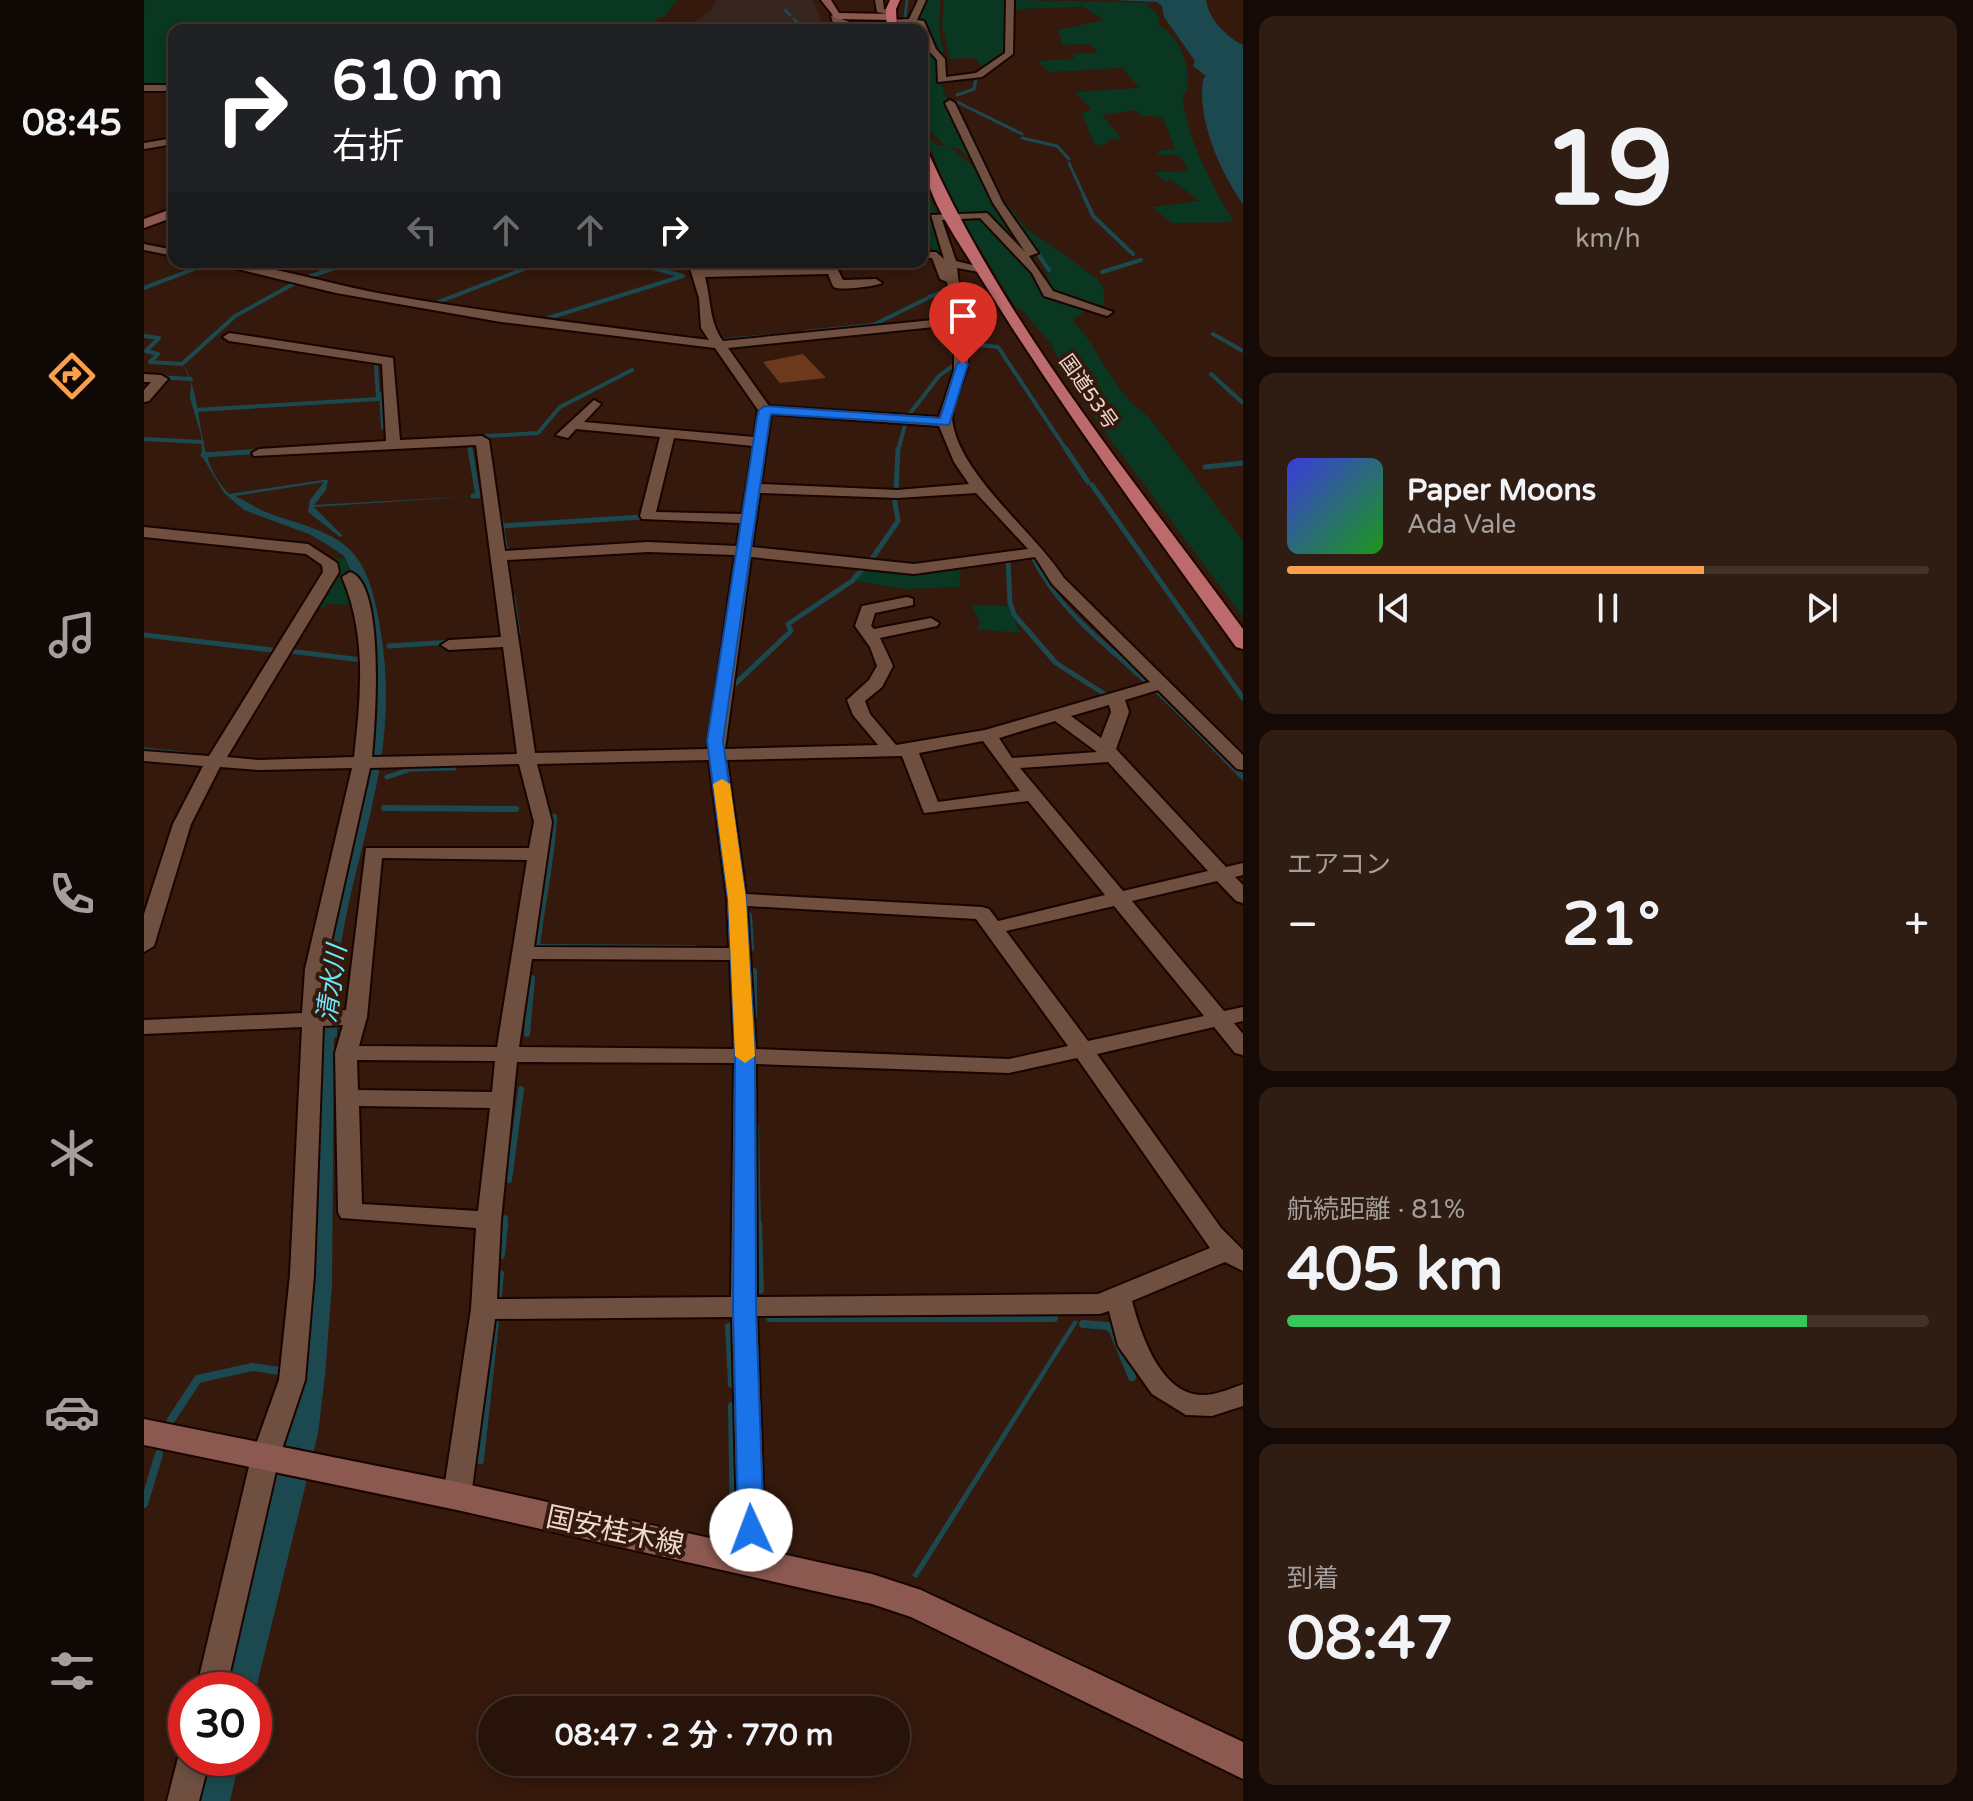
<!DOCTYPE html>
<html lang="ja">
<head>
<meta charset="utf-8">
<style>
  :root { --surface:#271309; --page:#2f1c12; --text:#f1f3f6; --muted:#a49e9c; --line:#43322a; --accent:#fa9f4e }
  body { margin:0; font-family:"Varela Round","Noto Sans JP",sans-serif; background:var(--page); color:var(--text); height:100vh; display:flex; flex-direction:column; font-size:30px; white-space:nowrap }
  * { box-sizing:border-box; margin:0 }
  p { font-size:26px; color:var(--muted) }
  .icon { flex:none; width:44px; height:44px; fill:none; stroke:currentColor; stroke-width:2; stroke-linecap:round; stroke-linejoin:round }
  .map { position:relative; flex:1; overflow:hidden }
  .sheet { display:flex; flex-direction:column; gap:16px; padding:16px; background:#150a05; width:730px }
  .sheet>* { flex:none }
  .hud { position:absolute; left:24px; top:24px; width:760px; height:244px; border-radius:16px; box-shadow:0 4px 12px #0003,0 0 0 2px var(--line); background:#202124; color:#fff; overflow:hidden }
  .speed { position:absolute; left:24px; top:1672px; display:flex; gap:16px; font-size:40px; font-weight:700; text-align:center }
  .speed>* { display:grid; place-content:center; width:104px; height:104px; border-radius:50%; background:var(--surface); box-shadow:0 4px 12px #0003,0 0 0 2px var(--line); line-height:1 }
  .speed .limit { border:12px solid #d22; background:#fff; color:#111 }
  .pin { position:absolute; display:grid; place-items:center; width:68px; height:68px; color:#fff; margin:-82px -34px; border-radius:50% 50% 50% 0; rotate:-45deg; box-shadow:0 0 8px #0007 }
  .pin .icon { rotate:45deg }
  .me { position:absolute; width:88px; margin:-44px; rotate:358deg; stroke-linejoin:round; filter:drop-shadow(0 0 6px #0008) }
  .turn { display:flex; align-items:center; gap:28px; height:168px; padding:0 32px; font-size:36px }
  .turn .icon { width:104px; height:104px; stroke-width:2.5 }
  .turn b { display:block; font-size:56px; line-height:68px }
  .lanes { display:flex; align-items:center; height:76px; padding:0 32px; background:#0003; justify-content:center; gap:40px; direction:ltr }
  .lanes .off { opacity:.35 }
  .big { font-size:60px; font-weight:700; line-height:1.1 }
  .sheet .tile { flex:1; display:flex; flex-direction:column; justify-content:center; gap:12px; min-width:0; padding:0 28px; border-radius:16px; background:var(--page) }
  .sheet .dial { align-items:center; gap:0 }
  .dial b { font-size:104px; line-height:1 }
  .song { display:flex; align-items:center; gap:24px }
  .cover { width:96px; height:96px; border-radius:12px; background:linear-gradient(135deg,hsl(240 70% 55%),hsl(120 70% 35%)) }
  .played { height:8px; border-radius:4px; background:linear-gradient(90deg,var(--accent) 65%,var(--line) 65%) }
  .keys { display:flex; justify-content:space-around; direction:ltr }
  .heat { display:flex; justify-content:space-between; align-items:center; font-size:44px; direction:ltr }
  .charge { height:12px; border-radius:6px; background:linear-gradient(90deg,#34c759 81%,var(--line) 0) }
  .trip { position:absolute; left:334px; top:1696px; width:432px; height:80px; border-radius:40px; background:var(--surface); box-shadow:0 4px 12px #0003,0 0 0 2px var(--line); font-weight:700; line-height:80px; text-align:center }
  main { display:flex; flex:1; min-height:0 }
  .dock { display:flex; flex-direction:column; width:144px; justify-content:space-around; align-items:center; background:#100804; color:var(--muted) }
  .dock .icon { width:56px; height:56px }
  .dock .active { color:var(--accent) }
  .dock b { font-size:36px; color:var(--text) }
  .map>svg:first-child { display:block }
</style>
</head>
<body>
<main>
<nav class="dock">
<b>08:45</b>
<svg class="icon active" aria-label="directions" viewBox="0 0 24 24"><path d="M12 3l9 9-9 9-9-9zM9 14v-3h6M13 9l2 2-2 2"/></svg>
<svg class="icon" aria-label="music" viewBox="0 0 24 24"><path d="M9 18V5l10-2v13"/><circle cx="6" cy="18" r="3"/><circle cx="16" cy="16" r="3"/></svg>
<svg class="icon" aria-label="phone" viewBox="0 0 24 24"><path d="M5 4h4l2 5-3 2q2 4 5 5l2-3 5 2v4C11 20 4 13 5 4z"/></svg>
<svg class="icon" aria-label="climate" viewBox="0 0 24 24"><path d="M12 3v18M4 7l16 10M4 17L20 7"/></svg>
<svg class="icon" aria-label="car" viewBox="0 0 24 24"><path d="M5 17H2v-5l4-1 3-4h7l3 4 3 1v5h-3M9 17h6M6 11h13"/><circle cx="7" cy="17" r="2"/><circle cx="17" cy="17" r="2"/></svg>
<svg class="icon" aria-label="filters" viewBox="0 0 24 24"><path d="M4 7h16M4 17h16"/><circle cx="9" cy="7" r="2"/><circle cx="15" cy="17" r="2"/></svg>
</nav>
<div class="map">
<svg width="1099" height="1801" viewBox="0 0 1099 1801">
  <rect width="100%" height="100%" fill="#34190c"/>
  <path fill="#36241e" d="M572,0h97l12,30h-146l31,-18z"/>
  <path fill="#0a3722" d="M0,0h534l-16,18h-10l8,1 -27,11h-459v56h-30v-76l3,-2 -3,-1z
    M780,0h16l-1,30 7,34 -2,5 -22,-48 -5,-3z
    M800,0h60l3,4 -1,50 -23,16 -8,-12 -25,1 -8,-34z
    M868,0l141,3 -7,2 9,6 5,9 -2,4c22,13 35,44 28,70h-4c6,48 28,88 52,128l-62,1 -20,-16 48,-6 -29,-21 -7,1 -9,-9 34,-1 -10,-16h-20l-3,-4 19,-2 -12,-32 -21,-1 -7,-6 -33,5 20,24 -14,1v3l-13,3 -13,-33 10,-3 -17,-18 64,-4 -16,-20 -74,4 -12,-11 38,-2 -4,-5 27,-1 -8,-9 -27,1 -5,-15 46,-10 -24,-15 1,2 -68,2z
    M760,20l16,3 20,38 -3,15 38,87 -17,-15 -8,-1 28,23 61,97 -54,-54h-28l-33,-81 14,14h8l-16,-15 -8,-3v-98h-19z
    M778,178l15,36 -7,1 17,46c-32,-17 -25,-52 -25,-83z
    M853,197l12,9 16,21 73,52 6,12v15l-53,-15c-4,-33 -35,-67 -54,-94z
    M833,217c10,4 11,11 18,18 22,22 36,30 49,61l45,13 -17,11c28,27 41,74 76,96l95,125v76l-186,-249 4,-1 -10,-23 -29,-34 -6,-2 -55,-90z
    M200,558l8,16 5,31 -30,-1 -3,4 -9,-1 22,-35v-8l-7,-5z
    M723,566l94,1 -2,20 -54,2 -50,-8z
    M828,606h36l12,27 -43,-4 3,-6z"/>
  <path fill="#1c4950" d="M968,0h94c3,19 19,36 37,45v159c-23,-32 -46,-85 -40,-125l3,-3 -13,-10 2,-5 -31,-44 -2,-11 -5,-4z
    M39,363c24,43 9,93 46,131l94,-14h5l-2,10 -12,15 165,-9 -165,11 29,29 -3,1 -32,-25 2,-12 14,-18 -89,14c10,4 20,12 31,16 31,13 70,17 91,46 15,21 20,51 24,75 19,120 -21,198 -40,311 -5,26 -5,53 -6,79h2v14l-3,1 -2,247 -7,90 -7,59 -64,263v-7h-33l52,-212 45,-487 48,-222 -7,-182 -15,-31 -16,-11 -19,-11 -65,-24 -20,-17 -22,-37 -1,-21 -11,-37 1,-14z
    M886,556h6c17,50 91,102 130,138 27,25 51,53 77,79v8c-30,-30 -59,-62 -91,-91 -44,-41 -98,-80 -122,-134z
    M930,1320l4,2 -161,256 -5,-2z
    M60,1758h36l-10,43h-36z"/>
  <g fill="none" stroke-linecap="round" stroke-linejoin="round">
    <path stroke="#1c4950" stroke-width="3" d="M641,10l5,5
      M761,18l2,-18
      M650,19l7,7
      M813,95l17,-6 2,-10
      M813,102l65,32
      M878,138l35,8 12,13
      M925,163l15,33"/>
    <path stroke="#1c4950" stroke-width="4" d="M939,194l10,22 40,38
      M889,247l16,23
      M485,262l51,13
      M122,270l20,-8
      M958,272l39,-12
      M161,278l47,-16
      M0,288l66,-25 29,6
      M785,297l17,-6
      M289,304l109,-42
      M398,320l141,-44
      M661,332l68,-7 53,-26
      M1069,334l30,17
      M0,336l15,2 -13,13 12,3 -8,8 32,2 53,-48 62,-34
      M581,340l67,-6
      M828,344l26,3 69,104
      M1067,374l32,29
      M0,376l47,3
      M237,394l2,34
      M52,410l182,-11 -2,-33
      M764,416l31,-40 15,-11
      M0,439l58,3
      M325,443l1,8
      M345,446l-2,-10 51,-3 22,-26 72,-37
      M754,451l8,-30"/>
    <path stroke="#1c4950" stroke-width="5" d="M326,449l8,47h-5
      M922,449l22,33
      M59,455l59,-4
      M1061,467l38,-4
      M948,485l151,213
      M752,491l2,-42
      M356,517l6,35
      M357,526l141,-9
      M864,560l2,43 4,11
      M725,563l29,-42 -4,-25
      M369,597l5,36
      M872,617l40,46 50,32
      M0,635l128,15
      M245,646l63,-4
      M145,651l73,9
      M589,686l58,-55 -3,-7 64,-43 12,-14
      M0,750l48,5
      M243,777l24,-8 43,-1"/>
    <path stroke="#1c4950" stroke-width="6" d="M240,808l132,1
      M605,915l2,33
      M393,946c5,-43 15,-86 17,-129
      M397,947l154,1
      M610,971v45
      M383,1034l5,-56
      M612,1126l2,100
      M365,1180l12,-91
      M360,1226l1,-8"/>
    <path stroke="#1c4950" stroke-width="8" d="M614,1224l2,66
      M357,1255l3,-31
      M354,1296l2,-22
      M626,1318h284
      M939,1324l25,2 5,5 19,46
      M585,1327l3,57
      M588,1406l2,124
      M27,1420l27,-41 54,-12 35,5
      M336,1460l15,-138
      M0,1504l15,-50"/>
  </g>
  <path fill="#6d391d" d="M659,354l23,24 -46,5 -17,-21z"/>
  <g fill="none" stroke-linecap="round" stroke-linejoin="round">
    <defs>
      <path id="minor" d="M731,0h8l1,9 11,3v4l-18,-4z
        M774,0h8l-9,20 7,1 12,28 9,10 1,18 30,-4 29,-20 1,-53h8l-1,54 -31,23 -44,5 -1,-22 -9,-10 -6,-20 -4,-5 -31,-5 22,-1z
        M694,18l12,4 4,8h-8l-2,-4 -9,-3z
        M806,100l5,3 48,100 35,50 -9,3 24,35 60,21 -6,4 -63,-20 -12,-23 -52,-55 -38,2 14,41 29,7 -6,4 -22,-4c3,31 13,61 11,92 -1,22 -20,43 -15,65 10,52 80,106 111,153l179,177v15l-6,-1 -79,-79 -33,10 4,12 -13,37 110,118 17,-4v12l-8,2 8,8v18l-7,-2 -19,-20 -85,20 92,110 19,-4v14l-9,2 9,11v21l-8,-2 -21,-26 -117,27 124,174 22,22v21l-18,-9 -93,39c8,30 25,84 61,93 17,4 34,-4 50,-10v22l-31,10 -26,-1 -34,-21 -34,-48 -9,-35 -9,3 -343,2 9,245 -4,9 -10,3 -10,-3 -4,-9 -6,-244 -237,2 -24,177 -4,8 -10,4 -10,-4 -4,-8 28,-187 5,-81 -135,-10 -3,-6 -3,-159 8,-28 -20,1 -9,249 -9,105 -26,78 -53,232h-30l55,-232 28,-78 11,-105 12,-248 -158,7v-14l158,-7 3,-44 47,-201 -94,2 -38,-3 -29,57 -37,122 -10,6v-38l29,-90 30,-58 -59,-5v-10l65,5 114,-184 -1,-7 -16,-11 -162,-17v-10l164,17 29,19 2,9 -112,185 31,3 96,-3c7,-61 13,-122 -12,-180l8,-5c36,11 25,154 22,185l145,-3 -14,-107 -54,3 -8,-5 8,-5 52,-3 -25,-192 -222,11 -2,-3 7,-4 127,-8 -4,-77 -153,-23 -6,-4 6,-4 164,25 7,82 82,-4 7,4 16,111 143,-9 89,4 3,-23 -98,-4 -2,-3 20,-79 -84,-8 -8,9 -12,-3 38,-35 7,4 -17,18 170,15 4,-27 -43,-62 -214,-26 -165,-29 -127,-31c56,0 118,22 174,32 108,19 217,32 326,46l-8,-12 -2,-30 -11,-36h12l2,8 131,-4 4,2 6,12 33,-1 6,4c-5,3 -42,8 -48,4 -2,-2 -5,-11 -6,-13l-123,3c6,22 4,45 18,64l230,-23 -6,-36 -7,-3 -8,-21h-10v-6h14l8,7 -13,-44 56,-2 38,39 -32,-49 -48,-100zM810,325v45l-15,47 -170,-11 -41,-58zM627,414l168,12 15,36 15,22 -72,6 -136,-6zM530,438l79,8 -11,68 -86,-2zM616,493l137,5 79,-5 52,56 -114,15 -162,-17zM504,552l87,3 -28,194 -172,4 -28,-193zM607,557l163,17 121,-17 17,27 98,98 -165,48 -89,15 -26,-31 -5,-13 17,-14 11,-21 -13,-28 57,-12 2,-3 -8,-5 -57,11 -3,-3 4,-13 38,-8v-6l-6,-2 -45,9 -7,20 15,21 7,19 -8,14 -22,20 6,15 25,30 -153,4zM965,705l2,7 -10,26 -30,-22zM911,721l42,31 -85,6 -13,-20zM839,741l37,50 -82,11 -19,-49zM758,756l22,57 104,-12 77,94 -107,26 -9,-12 -7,-2 -236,-13 -19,-134zM565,760l18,139 2,49 -195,-1 18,-125 -15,-58zM964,762l100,109 -85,20 -103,-123zM375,764l15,58 -5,26h-163l-20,162 -22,2 1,-43 45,-201zM238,858l145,2 -30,187 -138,-1 8,-29zM603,906l229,13 92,127 -59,13 -253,-10zM970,906l90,110 -116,25 -82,-110zM388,959l198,1 4,89 -215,-2zM933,1058l133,190 -112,46 -341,3 -1,-233 253,9zM213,1060l138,1 -3,31 -134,-2zM373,1062l217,1 -3,234 -234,2 4,-79zM215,1106l131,2 -12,103 -116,-7z
        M30,138v6l-30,5v-6z
        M0,244l30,6v6l-30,-6z
        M0,374l17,1 7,4 -19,22 -5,1v-12l7,-8h-7z
        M42,1746v12h24l-11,43h-32l11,-43z"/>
      <path id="tertiary" d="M692,13l5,3 4,14h-10l-4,-14z
        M0,85h30v6h-30z"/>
      <path id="secondary" d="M677,0h10l8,13 52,1 5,3 -5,3 -55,-1z
        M30,208v9l-30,11v-9z
        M0,1419l313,63 415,92 49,16 322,152v37l-332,-162 -39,-13 -415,-94 -313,-65z"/>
      <path id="trunk" d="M746,0h10l-4,9 1,21h-10l-1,-21z
        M778,148l6,4c78,174 203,324 315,477v20l-7,-2c-87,-121 -176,-240 -254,-367 -23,-39 -60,-85 -60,-132z"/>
    </defs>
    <use href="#minor" stroke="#1a0400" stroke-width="4"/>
    <use href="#tertiary" stroke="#1a0400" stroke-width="4"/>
    <use href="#secondary" stroke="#1a0400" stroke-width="4"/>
    <use href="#trunk" stroke="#1a0400" stroke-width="4"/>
    <use href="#minor" fill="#6e4f40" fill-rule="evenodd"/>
    <use href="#tertiary" fill="#6e4f40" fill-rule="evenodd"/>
    <use href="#secondary" fill="#8c5951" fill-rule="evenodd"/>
    <use href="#trunk" fill="#bd6a6d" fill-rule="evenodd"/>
  </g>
  <path fill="#1a73e8" stroke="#114b97" stroke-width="2" d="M819,360l5,4 -19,61 -178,-11 -1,4 -47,323 23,158 9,157 1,252 8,222 -4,7 -9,4 -9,-4 -4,-7 -5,-222 2,-252 -7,-157 -21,-158 50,-323 2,-8 6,-4 175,12 17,-54z"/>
  <path fill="#f59e0b" d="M578,779l8,5 16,115 9,157 -10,7 -10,-7 -7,-157 -15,-115z"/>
  <g text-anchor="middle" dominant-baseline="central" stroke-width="8" stroke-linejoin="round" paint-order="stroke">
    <g font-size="20" fill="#ecd9d0" stroke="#34190c">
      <text transform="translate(944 392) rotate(55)">国道53号</text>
    </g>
    <g font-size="26" font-style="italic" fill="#6ae6fa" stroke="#34190c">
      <text transform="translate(188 984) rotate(-82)">清水川</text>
    </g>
    <g font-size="28" fill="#ecd9d0" stroke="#34190c">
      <text transform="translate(471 1531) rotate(12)">国安桂木線</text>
    </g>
  </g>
</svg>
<div class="speed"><div class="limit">30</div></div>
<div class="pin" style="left:819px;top:364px;background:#d93025"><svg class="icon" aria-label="arrive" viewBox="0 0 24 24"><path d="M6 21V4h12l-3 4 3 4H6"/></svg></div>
<svg class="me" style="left:607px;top:1530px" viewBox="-20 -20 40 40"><circle r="19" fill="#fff"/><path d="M0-13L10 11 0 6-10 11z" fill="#1a73e8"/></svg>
<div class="trip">08:47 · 2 分 · 770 m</div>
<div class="hud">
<div class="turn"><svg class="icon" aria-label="right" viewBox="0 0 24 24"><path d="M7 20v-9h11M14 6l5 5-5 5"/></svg><div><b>610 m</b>右折</div></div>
<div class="lanes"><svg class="icon off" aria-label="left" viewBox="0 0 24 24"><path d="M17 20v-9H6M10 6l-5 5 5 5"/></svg><svg class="icon off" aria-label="ahead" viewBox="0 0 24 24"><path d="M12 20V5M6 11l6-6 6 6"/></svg><svg class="icon off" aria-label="ahead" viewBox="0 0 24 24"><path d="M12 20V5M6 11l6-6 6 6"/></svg><svg class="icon" aria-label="right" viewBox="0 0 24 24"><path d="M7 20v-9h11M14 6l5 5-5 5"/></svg></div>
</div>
</div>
<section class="sheet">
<div class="tile dial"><b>19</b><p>km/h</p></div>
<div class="tile">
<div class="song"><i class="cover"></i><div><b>Paper Moons</b><p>Ada Vale</p></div></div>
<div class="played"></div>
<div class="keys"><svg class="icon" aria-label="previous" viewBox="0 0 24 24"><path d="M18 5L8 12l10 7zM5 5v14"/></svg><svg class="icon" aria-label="pause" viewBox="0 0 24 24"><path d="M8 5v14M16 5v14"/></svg><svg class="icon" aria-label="next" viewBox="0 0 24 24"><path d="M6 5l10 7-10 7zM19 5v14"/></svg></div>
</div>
<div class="tile"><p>エアコン</p>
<div class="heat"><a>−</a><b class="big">21°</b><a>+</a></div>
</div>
<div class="tile"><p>航続距離 · 81%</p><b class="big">405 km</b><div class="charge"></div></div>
<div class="tile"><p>到着</p><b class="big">08:47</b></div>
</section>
</main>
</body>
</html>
